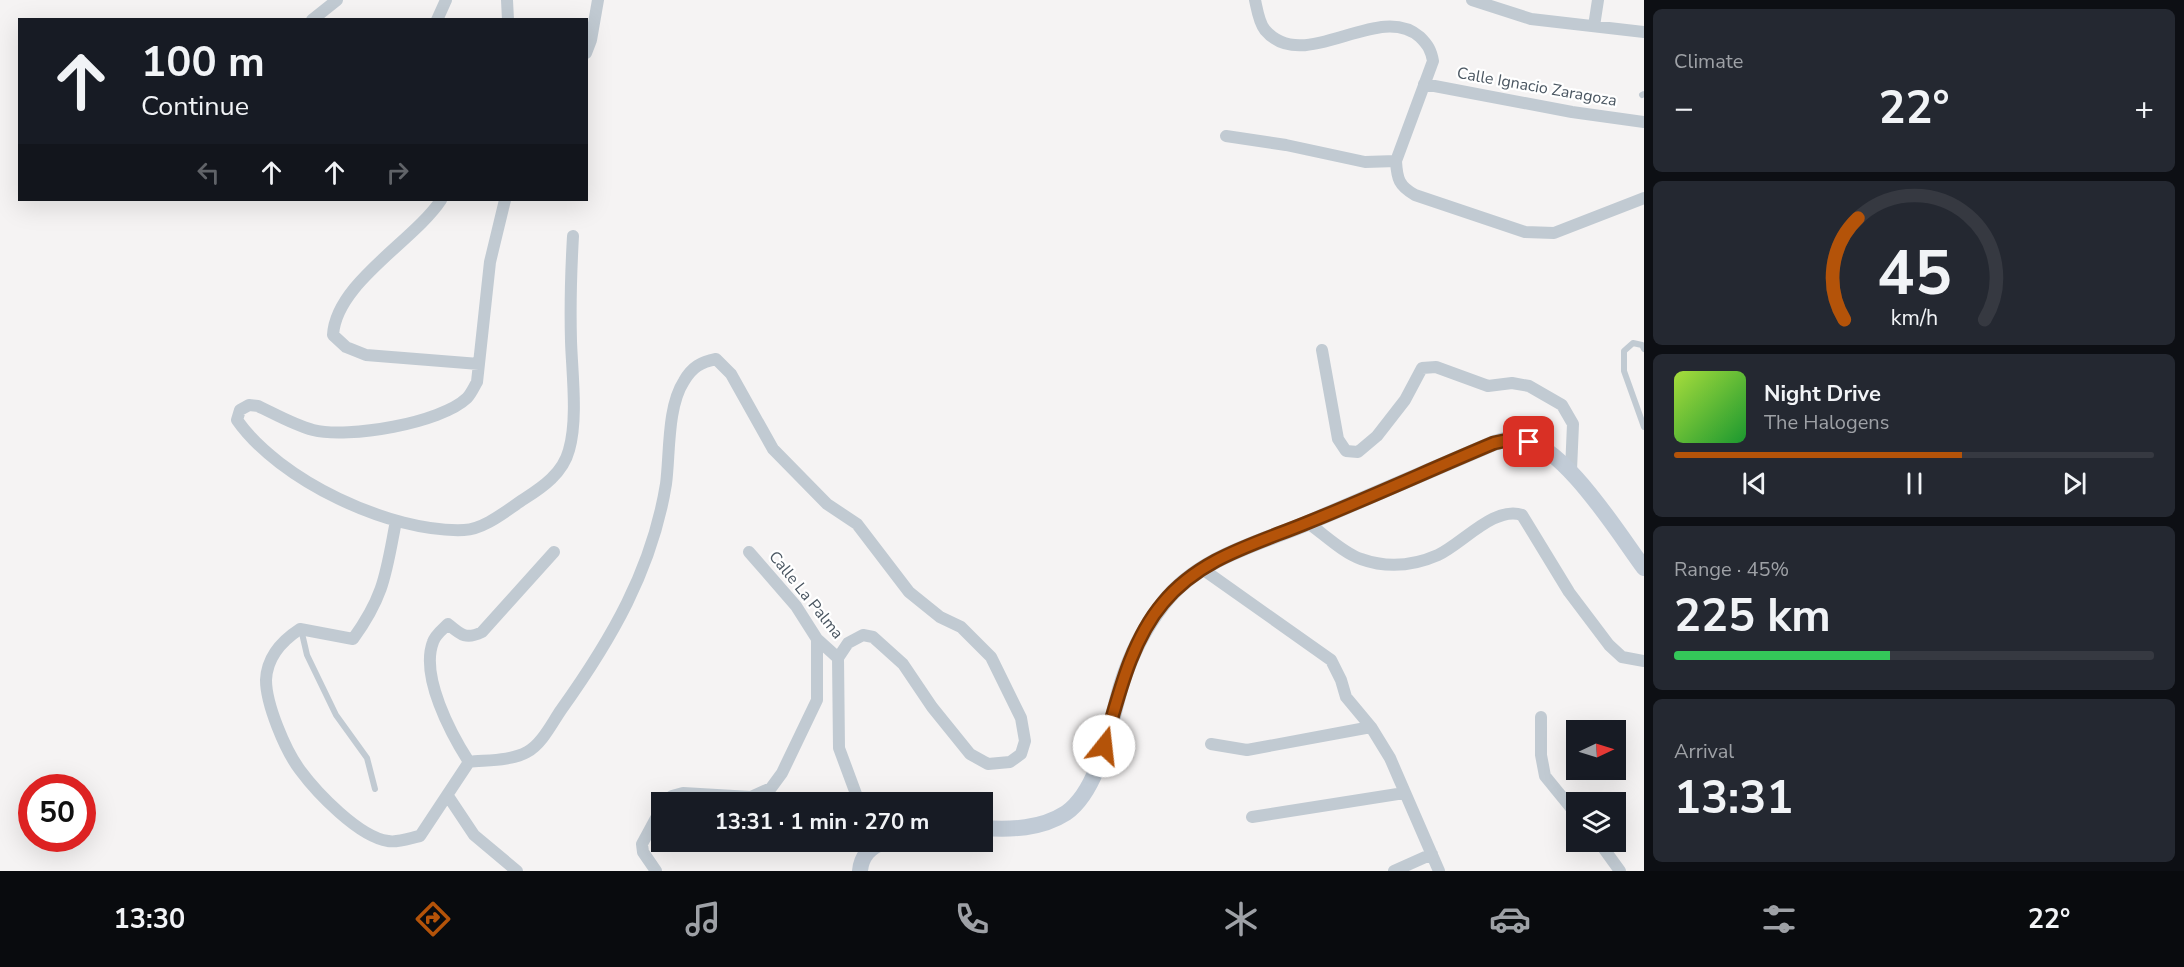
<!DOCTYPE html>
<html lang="en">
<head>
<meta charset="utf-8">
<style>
  :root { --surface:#171b24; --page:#242831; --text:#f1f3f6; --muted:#9ea1a6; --line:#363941; --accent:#b45309 }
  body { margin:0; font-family:"Nunito Sans",sans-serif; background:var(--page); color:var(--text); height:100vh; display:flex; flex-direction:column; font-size:22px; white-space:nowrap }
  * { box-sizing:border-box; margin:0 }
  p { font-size:20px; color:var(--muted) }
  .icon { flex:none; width:33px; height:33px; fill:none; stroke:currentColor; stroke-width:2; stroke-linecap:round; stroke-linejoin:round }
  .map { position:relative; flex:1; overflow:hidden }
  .sheet { display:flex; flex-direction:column; gap:9px; padding:9px; background:#0d0f14; width:540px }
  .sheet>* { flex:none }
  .top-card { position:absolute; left:18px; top:18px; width:570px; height:183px; border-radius:0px; box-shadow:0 6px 24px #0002; background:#171b24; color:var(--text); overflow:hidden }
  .needle { width:39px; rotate:86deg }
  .fabs { position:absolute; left:1566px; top:720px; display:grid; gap:12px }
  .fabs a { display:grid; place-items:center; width:60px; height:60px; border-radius:0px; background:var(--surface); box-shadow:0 6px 24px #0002; font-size:30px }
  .speed { position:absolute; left:18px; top:774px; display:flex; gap:12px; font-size:30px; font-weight:700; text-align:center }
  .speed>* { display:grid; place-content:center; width:78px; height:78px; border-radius:50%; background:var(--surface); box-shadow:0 6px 24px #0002; line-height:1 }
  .speed .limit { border:9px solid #d22; background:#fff; color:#111 }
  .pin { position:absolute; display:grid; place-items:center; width:51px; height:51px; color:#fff; margin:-26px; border-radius:12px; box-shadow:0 3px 9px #0006 }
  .me { position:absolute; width:66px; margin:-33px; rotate:16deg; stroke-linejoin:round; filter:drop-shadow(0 0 4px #0008) }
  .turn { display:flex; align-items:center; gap:21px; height:126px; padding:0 24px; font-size:27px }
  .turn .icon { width:78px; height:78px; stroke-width:2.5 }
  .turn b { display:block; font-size:42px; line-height:51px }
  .lanes { display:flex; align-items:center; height:57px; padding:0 24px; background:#0003; justify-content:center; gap:30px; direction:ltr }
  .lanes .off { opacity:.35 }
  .big { font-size:45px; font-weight:700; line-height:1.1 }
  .sheet .tile { flex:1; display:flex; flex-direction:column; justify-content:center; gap:9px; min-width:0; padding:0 21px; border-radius:9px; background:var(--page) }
  .sheet .dial { align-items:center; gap:0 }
  .dial svg { height:156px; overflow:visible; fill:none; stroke:var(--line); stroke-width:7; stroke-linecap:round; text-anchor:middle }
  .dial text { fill:var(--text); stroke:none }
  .song { display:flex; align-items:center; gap:18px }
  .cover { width:72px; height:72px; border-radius:9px; background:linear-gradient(135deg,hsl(80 70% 55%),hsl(130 70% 35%)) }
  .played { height:6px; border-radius:3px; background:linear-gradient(90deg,var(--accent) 60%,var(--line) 60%) }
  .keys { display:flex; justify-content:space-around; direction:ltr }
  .heat { display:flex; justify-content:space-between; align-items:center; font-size:33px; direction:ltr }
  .charge { height:9px; border-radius:4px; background:linear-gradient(90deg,#34c759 45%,var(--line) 0) }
  .trip { position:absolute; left:651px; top:792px; width:342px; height:60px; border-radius:0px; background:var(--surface); box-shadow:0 6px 24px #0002; font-weight:700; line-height:60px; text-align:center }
  .tabs { display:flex; height:96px; justify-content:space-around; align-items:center; background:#090b0e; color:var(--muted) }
  .tabs .icon { width:42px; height:42px }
  .tabs .active { color:var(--accent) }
  .tabs b { font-size:27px; color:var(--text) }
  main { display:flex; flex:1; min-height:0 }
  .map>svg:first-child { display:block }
</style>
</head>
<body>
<main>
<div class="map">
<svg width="1644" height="871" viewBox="0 0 1644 871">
  <rect width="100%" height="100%" fill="#f5f3f3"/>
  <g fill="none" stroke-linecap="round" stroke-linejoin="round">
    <path stroke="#c1cad2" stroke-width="6" d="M1642,95l2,-1
      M1644,349l-2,-4 -9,-2 -9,8v20l20,56
      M301,629l6,26 29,60 31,43 8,31"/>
    <path stroke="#c1cad2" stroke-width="12" d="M507,0l1,20
      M1255,0c2,9 4,23 10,30 39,46 113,-30 155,7 8,8 11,13 13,24l-37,100c1,18 3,25 19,34l110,37 29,1 90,-35
      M1472,0l59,19 113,13
      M312,20l25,-20
      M437,20l9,-20
      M1594,26l4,-26
      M586,53l5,-13 7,-40
      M1424,84l148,28 72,10
      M1226,136l60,9 79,17 31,-1
      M441,200c-27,41 -105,83 -108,135l13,12 20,8 113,9
      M505,200l-15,62 -13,120c-3,5 -6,12 -10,16 -26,25 -119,41 -154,32 -19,-5 -38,-16 -55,-24l-9,-1 -9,5 -3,10c42,60 153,113 227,110 21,-1 43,-20 60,-31 19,-12 39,-26 45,-49 9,-31 3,-77 2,-109 -1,-35 0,-70 2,-105
      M1322,350l16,89 8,12 12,1 19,-16 28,-36 17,-32 14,-1 52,19 24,-3 17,3 33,19 11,19 -2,46
      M396,521c-10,51 -11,74 -43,118l-53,-10c-17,11 -33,28 -34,51 0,24 19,70 34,90 17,23 59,67 88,71 10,2 22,-3 32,-5l49,-74c17,-2 42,-1 58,-10 15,-8 25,-29 34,-42 50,-70 91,-140 105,-226 4,-30 1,-77 18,-103 8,-14 17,-19 32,-22l15,15 42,75 54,55 30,20 52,68 31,25 21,10 30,30 30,61 4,23 -4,13 -11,8 -22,2 -18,-10 -38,-47 -29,-43 -30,-27 -10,-2 -15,8 -10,15 1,90 20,54
      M1308,523c16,11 35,30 53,36 25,9 52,7 77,-4 24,-11 57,-50 84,-40l47,77 40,53 13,12 22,4
      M749,552l47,54 21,33 21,19
      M1201,568l130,92 10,20 5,17 25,30 19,31 49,113
      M1541,717v38l4,21 31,38
      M1211,744l36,6 124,-23
      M469,762c-18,-28 -49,-86 -36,-120 2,-7 10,-13 15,-18 13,11 18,16 34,8l72,-80
      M448,796l26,39 43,36
      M664,802l8,-6 11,-3 68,4 20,-9 11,-15 35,-73v-61
      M1252,817l152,-24
      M1599,842l21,29
      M656,871l-13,-19 -1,-8 20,-37
      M1394,871l38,-17"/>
    <path stroke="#c1cbd6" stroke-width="16" d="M982,828c29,2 59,1 84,-15 34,-24 44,-90 55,-127 9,-29 23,-58 41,-81 36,-48 96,-61 148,-83 62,-26 122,-53 184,-79 7,-2 16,-5 23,-5 45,3 101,95 127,130
      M860,871c1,-14 10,-25 24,-29"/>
  </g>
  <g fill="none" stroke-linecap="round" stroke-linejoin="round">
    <defs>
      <path id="route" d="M1104,746c14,-48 26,-104 59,-143 38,-46 93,-59 146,-81 62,-25 123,-53 185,-79l23,-5 12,4"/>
    </defs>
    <use href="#route" stroke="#753606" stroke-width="15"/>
    <use href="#route" stroke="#b45309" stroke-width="10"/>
  </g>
  <g text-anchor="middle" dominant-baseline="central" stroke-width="4.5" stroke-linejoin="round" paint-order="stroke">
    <g font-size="16" fill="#4a5661" stroke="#fff">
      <text transform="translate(1537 87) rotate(10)">Calle Ignacio Zaragoza</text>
      <text transform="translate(806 595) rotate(51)">Calle La Palma</text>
    </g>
  </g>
</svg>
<div class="fabs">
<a><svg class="needle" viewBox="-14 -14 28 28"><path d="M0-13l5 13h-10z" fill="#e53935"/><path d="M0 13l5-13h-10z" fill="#9ea1a6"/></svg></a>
<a><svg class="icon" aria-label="layers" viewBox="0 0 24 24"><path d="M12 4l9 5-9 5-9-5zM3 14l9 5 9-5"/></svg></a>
</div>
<div class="speed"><div class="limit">50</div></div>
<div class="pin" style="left:1529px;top:442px;background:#d93025"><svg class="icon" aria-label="arrive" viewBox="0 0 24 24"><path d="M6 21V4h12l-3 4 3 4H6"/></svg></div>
<svg class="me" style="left:1104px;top:746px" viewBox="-20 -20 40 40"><circle r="19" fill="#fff"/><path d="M0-13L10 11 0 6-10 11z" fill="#b45309"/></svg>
<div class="trip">13:31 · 1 min · 270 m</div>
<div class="top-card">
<div class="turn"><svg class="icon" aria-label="ahead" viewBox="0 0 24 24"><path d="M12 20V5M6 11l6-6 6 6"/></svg><div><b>100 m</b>Continue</div></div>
<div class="lanes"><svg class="icon off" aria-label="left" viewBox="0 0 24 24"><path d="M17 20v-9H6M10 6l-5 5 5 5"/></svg><svg class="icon" aria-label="ahead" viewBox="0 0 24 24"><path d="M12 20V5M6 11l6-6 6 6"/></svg><svg class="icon" aria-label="ahead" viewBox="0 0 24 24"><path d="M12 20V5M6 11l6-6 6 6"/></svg><svg class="icon off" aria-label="right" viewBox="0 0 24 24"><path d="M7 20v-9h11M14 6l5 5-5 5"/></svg></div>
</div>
</div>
<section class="sheet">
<div class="tile"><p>Climate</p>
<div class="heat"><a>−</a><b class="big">22°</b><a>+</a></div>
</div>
<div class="tile dial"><svg viewBox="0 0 100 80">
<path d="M14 69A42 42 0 1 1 86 69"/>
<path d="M14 69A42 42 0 0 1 21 17" stroke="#b45309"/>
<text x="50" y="56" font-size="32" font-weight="700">45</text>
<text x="50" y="72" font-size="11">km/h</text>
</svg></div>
<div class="tile">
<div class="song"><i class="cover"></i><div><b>Night Drive</b><p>The Halogens</p></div></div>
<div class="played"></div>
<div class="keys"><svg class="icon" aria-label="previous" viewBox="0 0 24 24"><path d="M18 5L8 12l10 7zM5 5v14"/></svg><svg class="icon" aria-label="pause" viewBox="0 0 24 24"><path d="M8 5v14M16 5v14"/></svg><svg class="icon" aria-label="next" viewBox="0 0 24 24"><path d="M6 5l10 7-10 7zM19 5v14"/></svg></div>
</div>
<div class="tile"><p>Range · 45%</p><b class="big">225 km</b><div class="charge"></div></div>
<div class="tile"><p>Arrival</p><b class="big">13:31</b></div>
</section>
</main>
<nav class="tabs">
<b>13:30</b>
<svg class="icon active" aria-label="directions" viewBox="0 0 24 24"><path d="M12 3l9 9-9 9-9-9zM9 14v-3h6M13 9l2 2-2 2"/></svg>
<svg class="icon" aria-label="music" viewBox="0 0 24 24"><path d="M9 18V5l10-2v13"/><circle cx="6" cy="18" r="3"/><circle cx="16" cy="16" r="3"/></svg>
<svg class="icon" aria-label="phone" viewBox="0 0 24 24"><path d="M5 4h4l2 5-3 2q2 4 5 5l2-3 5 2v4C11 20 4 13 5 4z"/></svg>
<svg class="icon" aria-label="climate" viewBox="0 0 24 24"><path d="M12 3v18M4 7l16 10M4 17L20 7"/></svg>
<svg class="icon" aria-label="car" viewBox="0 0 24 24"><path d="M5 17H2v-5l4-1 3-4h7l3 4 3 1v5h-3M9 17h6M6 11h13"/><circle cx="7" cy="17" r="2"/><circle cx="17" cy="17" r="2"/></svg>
<svg class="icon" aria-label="filters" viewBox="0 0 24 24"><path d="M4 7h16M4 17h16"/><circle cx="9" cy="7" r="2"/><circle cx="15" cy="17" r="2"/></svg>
<b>22°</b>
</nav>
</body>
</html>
